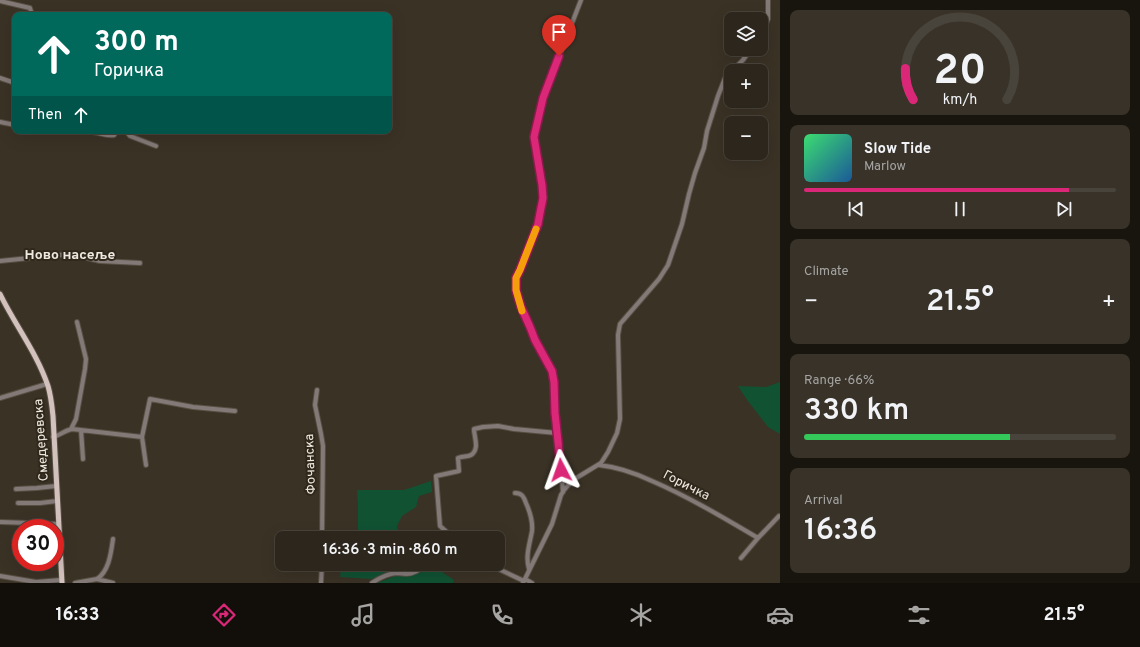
<!DOCTYPE html>
<html lang="en">
<head>
<meta charset="utf-8">
<style>
  :root { --surface:#2c261c; --page:#383229; --text:#f1f3f6; --muted:#a6a5a3; --line:#48433b; --accent:#db2777 }
  body { margin:0; font-family:Overpass,sans-serif; background:var(--page); color:var(--text); height:100vh; display:flex; flex-direction:column; font-size:15px; white-space:nowrap }
  * { box-sizing:border-box; margin:0 }
  p { font-size:13px; color:var(--muted) }
  .icon { flex:none; width:22px; height:22px; fill:none; stroke:currentColor; stroke-width:2; stroke-linecap:round; stroke-linejoin:round }
  .map { position:relative; flex:1; overflow:hidden }
  .details { display:flex; flex-direction:column; gap:10px; padding:10px; background:#18150f; width:360px }
  .details>* { flex:none }
  .guide { position:absolute; left:12px; top:12px; width:380px; height:122px; border-radius:8px; box-shadow:0 4px 16px #0002,0 0 0 1px var(--line); background:#00695c; color:#fff; overflow:hidden }
  .tools { position:absolute; left:724px; top:12px; display:grid; gap:8px }
  .tools a { display:grid; place-items:center; width:44px; height:44px; border-radius:8px; background:var(--surface); box-shadow:0 4px 16px #0002,0 0 0 1px var(--line); font-size:20px }
  .speed { position:absolute; left:12px; top:519px; display:flex; gap:8px; font-size:20px; font-weight:700; text-align:center }
  .speed>* { display:grid; place-content:center; width:52px; height:52px; border-radius:50%; background:var(--surface); box-shadow:0 4px 16px #0002,0 0 0 1px var(--line); line-height:1 }
  .speed .limit { border:6px solid #d22; background:#fff; color:#111 }
  .pin { position:absolute; display:grid; place-items:center; width:34px; height:34px; color:#fff; margin:-41px -17px; border-radius:50% 50% 50% 0; rotate:-45deg; box-shadow:0 0 4px #0007 }
  .pin .icon { rotate:45deg }
  .me { position:absolute; width:44px; margin:-22px; rotate:356deg; stroke-linejoin:round; filter:drop-shadow(0 0 3px #0008) }
  .turn { display:flex; align-items:center; gap:14px; height:84px; padding:0 16px; font-size:18px }
  .turn .icon { width:52px; height:52px; stroke-width:2.5 }
  .turn b { display:block; font-size:28px; line-height:34px }
  .then { display:flex; align-items:center; height:38px; padding:0 16px; background:#0003; gap:8px; font-size:15px }
  .big { font-size:30px; font-weight:600; line-height:1.1 }
  .details .card { flex:1; display:flex; flex-direction:column; justify-content:center; gap:6px; min-width:0; padding:0 14px; border-radius:8px; background:var(--page) }
  .details .dial { align-items:center; gap:0 }
  .dial svg { height:104px; overflow:visible; fill:none; stroke:var(--line); stroke-width:7; stroke-linecap:round; text-anchor:middle }
  .dial text { fill:var(--text); stroke:none }
  .song { display:flex; align-items:center; gap:12px }
  .cover { width:48px; height:48px; border-radius:6px; background:linear-gradient(135deg,hsl(140 70% 55%),hsl(210 70% 35%)) }
  .played { height:4px; border-radius:2px; background:linear-gradient(90deg,var(--accent) 85%,var(--line) 85%) }
  .keys { display:flex; justify-content:space-around; direction:ltr }
  .heat { display:flex; justify-content:space-between; align-items:center; font-size:22px; direction:ltr }
  .charge { height:6px; border-radius:3px; background:linear-gradient(90deg,#34c759 66%,var(--line) 0) }
  .trip { position:absolute; left:275px; top:531px; width:230px; height:40px; border-radius:8px; background:var(--surface); box-shadow:0 4px 16px #0002,0 0 0 1px var(--line); font-weight:600; line-height:40px; text-align:center }
  .dock { display:flex; height:64px; justify-content:space-around; align-items:center; background:#120f0b; color:var(--muted) }
  .dock .icon { width:28px; height:28px }
  .dock .current { color:var(--accent) }
  .dock b { font-size:18px; color:var(--text) }
  main { display:flex; flex:1; min-height:0 }
  .map>svg:first-child { display:block }
</style>
</head>
<body>
<main>
<div class="map">
<svg width="780" height="583" viewBox="0 0 780 583">
  <rect width="100%" height="100%" fill="#3a3225"/>
  <path fill="#115233" d="M780,382v52l-12,-7 -21,-27 -9,-14 28,1z
    M431,481l1,11 -13,4 -3,11 -14,9 -5,10 2,12h-41v-33l-1,-15h47z
    M347,564h54v5l-9,1 -20,9 -32,-2 1,-8 5,-1z
    M430,564l24,16 -1,3h-76l21,-8 10,1 14,-4z"/>
  <g fill="none" stroke-linecap="round" stroke-linejoin="round">
    <defs>
      <path id="minor" d="M0,1l30,7 2,7
        M761,35l7,-16v-19
        M732,71l11,-11 8,-11
        M0,78l15,5
        M0,122l15,3
        M66,131c8,2 17,0 26,1 7,0 15,5 22,3l3,-4
        M126,131l4,5 26,10
        M0,261l70,-7 30,7 40,2
        M317,390l-2,15 6,29 2,12 -1,92
        M0,398l47,-14
        M71,429l5,-10 9,-50 1,-10 -9,-37
        M81,430l2,29
        M53,437c7,-2 13,-7 19,-8l70,8
        M146,465l-4,-28 8,-38 43,8 42,4
        M599,465c19,2 36,8 53,16 37,16 72,37 106,57l21,-22
        M16,489l21,-1 19,-2
        M563,492l-3,-37 -5,-42 -1,-31 -2,-11 -17,-30 -5,-14 -9,-20 -5,-17v-12l5,-8 17,-45 5,-27 -1,-13 -8,-48 9,-39 38,-98
        M515,493c7,0 9,4 11,10 4,9 7,18 6,28 -2,12 -7,25 -3,38
        M18,503h22l17,-2
        M0,522l58,2
        M450,538l-1,-4 -9,-8 -4,-50 23,-5 -1,-13c4,-2 10,-1 13,-3 9,-6 3,-18 3,-26l9,-2 15,-1 16,3 43,4
        M741,558l17,-20
        M488,564l36,17
        M0,576l36,6 25,-2
        M97,579c12,-8 14,-26 16,-40
        M525,579l7,4
        M75,583l22,-4 16,4
        M321,583l1,-19
        M372,583c7,-5 16,-9 24,-10 4,0 7,1 10,1 9,0 15,-5 20,-10
        M523,583l29,-59 9,-29 3,-5 9,-10 28,-17 7,-11 9,-19 3,-14 -2,-84 2,-11 39,-45 9,-14 14,-41 7,-30 6,-21 9,-25 3,-17 11,-35 7,-18 6,-6"/>
      <path id="major" d="M0,294c15,31 37,59 48,92 3,10 4,20 5,30l9,167"/>
    </defs>
    <use href="#minor" stroke="#574f43" stroke-width="6"/>
    <use href="#major" stroke="#574f43" stroke-width="7"/>
    <use href="#minor" stroke="#837a78" stroke-width="4"/>
    <use href="#major" stroke="#d3c1bd" stroke-width="5"/>
  </g>
  <g fill="none" stroke-linecap="round" stroke-linejoin="round">
    <defs>
      <path id="route" d="M559,56l-16,42 -9,39 8,48 1,13 -3,15 -2,11 -18,46 -4,8v12l5,17 9,20 5,13 17,31 2,11 1,31 6,57"/>
    </defs>
    <use href="#route" stroke="#8e194d" stroke-width="10"/>
    <use href="#route" stroke="#db2777" stroke-width="7"/>
    <path stroke="#f59e0b" stroke-width="7" d="M522,311l-6,-21v-12l4,-8 16,-41"/>
  </g>
  <g text-anchor="middle" dominant-baseline="central" stroke-width="4" stroke-linejoin="round" paint-order="stroke">
    <g font-size="13" fill="#eee9e0" stroke="#30281b">
      <text transform="translate(42 440) rotate(-94)">Смедеревска</text>
      <text transform="translate(311 464) rotate(-92)">Фочанска</text>
      <text transform="translate(686 486) rotate(27)">Горичка</text>
    </g>
    <g font-size="14" font-weight="bold" fill="#eee9e0" stroke="#30281b">
      <text x="70" y="255">Ново насеље</text>
    </g>
  </g>
</svg>
<div class="tools">
<a><svg class="icon" aria-label="layers" viewBox="0 0 24 24"><path d="M12 4l9 5-9 5-9-5zM3 14l9 5 9-5"/></svg></a>
<a>+</a>
<a>−</a>
</div>
<div class="speed"><div class="limit">30</div></div>
<div class="pin" style="left:559px;top:56px;background:#d93025"><svg class="icon" aria-label="arrive" viewBox="0 0 24 24"><path d="M6 21V4h12l-3 4 3 4H6"/></svg></div>
<svg class="me" style="left:561px;top:470px" viewBox="-20 -20 40 40"><path d="M0-17L14 15 0 8-14 15z" fill="#db2777" stroke="#fff" stroke-width="4"/></svg>
<div class="trip">16:36 · 3 min · 860 m</div>
<div class="guide">
<div class="turn"><svg class="icon" aria-label="ahead" viewBox="0 0 24 24"><path d="M12 20V5M6 11l6-6 6 6"/></svg><div><b>300 m</b>Горичка</div></div>
<div class="then">Then<svg class="icon" aria-label="ahead" viewBox="0 0 24 24"><path d="M12 20V5M6 11l6-6 6 6"/></svg></div>
</div>
</div>
<section class="details">
<div class="card dial"><svg viewBox="0 0 100 80">
<path d="M14 69A42 42 0 1 1 86 69"/>
<path d="M14 69A42 42 0 0 1 8 45" stroke="#db2777"/>
<text x="50" y="56" font-size="32" font-weight="700">20</text>
<text x="50" y="72" font-size="11">km/h</text>
</svg></div>
<div class="card">
<div class="song"><i class="cover"></i><div><b>Slow Tide</b><p>Marlow</p></div></div>
<div class="played"></div>
<div class="keys"><svg class="icon" aria-label="previous" viewBox="0 0 24 24"><path d="M18 5L8 12l10 7zM5 5v14"/></svg><svg class="icon" aria-label="pause" viewBox="0 0 24 24"><path d="M8 5v14M16 5v14"/></svg><svg class="icon" aria-label="next" viewBox="0 0 24 24"><path d="M6 5l10 7-10 7zM19 5v14"/></svg></div>
</div>
<div class="card"><p>Climate</p>
<div class="heat"><a>−</a><b class="big">21.5°</b><a>+</a></div>
</div>
<div class="card"><p>Range · 66%</p><b class="big">330 km</b><div class="charge"></div></div>
<div class="card"><p>Arrival</p><b class="big">16:36</b></div>
</section>
</main>
<nav class="dock">
<b>16:33</b>
<svg class="icon current" aria-label="directions" viewBox="0 0 24 24"><path d="M12 3l9 9-9 9-9-9zM9 14v-3h6M13 9l2 2-2 2"/></svg>
<svg class="icon" aria-label="music" viewBox="0 0 24 24"><path d="M9 18V5l10-2v13"/><circle cx="6" cy="18" r="3"/><circle cx="16" cy="16" r="3"/></svg>
<svg class="icon" aria-label="phone" viewBox="0 0 24 24"><path d="M5 4h4l2 5-3 2q2 4 5 5l2-3 5 2v4C11 20 4 13 5 4z"/></svg>
<svg class="icon" aria-label="climate" viewBox="0 0 24 24"><path d="M12 3v18M4 7l16 10M4 17L20 7"/></svg>
<svg class="icon" aria-label="car" viewBox="0 0 24 24"><path d="M5 17H2v-5l4-1 3-4h7l3 4 3 1v5h-3M9 17h6M6 11h13"/><circle cx="7" cy="17" r="2"/><circle cx="17" cy="17" r="2"/></svg>
<svg class="icon" aria-label="filters" viewBox="0 0 24 24"><path d="M4 7h16M4 17h16"/><circle cx="9" cy="7" r="2"/><circle cx="15" cy="17" r="2"/></svg>
<b>21.5°</b>
</nav>
</body>
</html>
